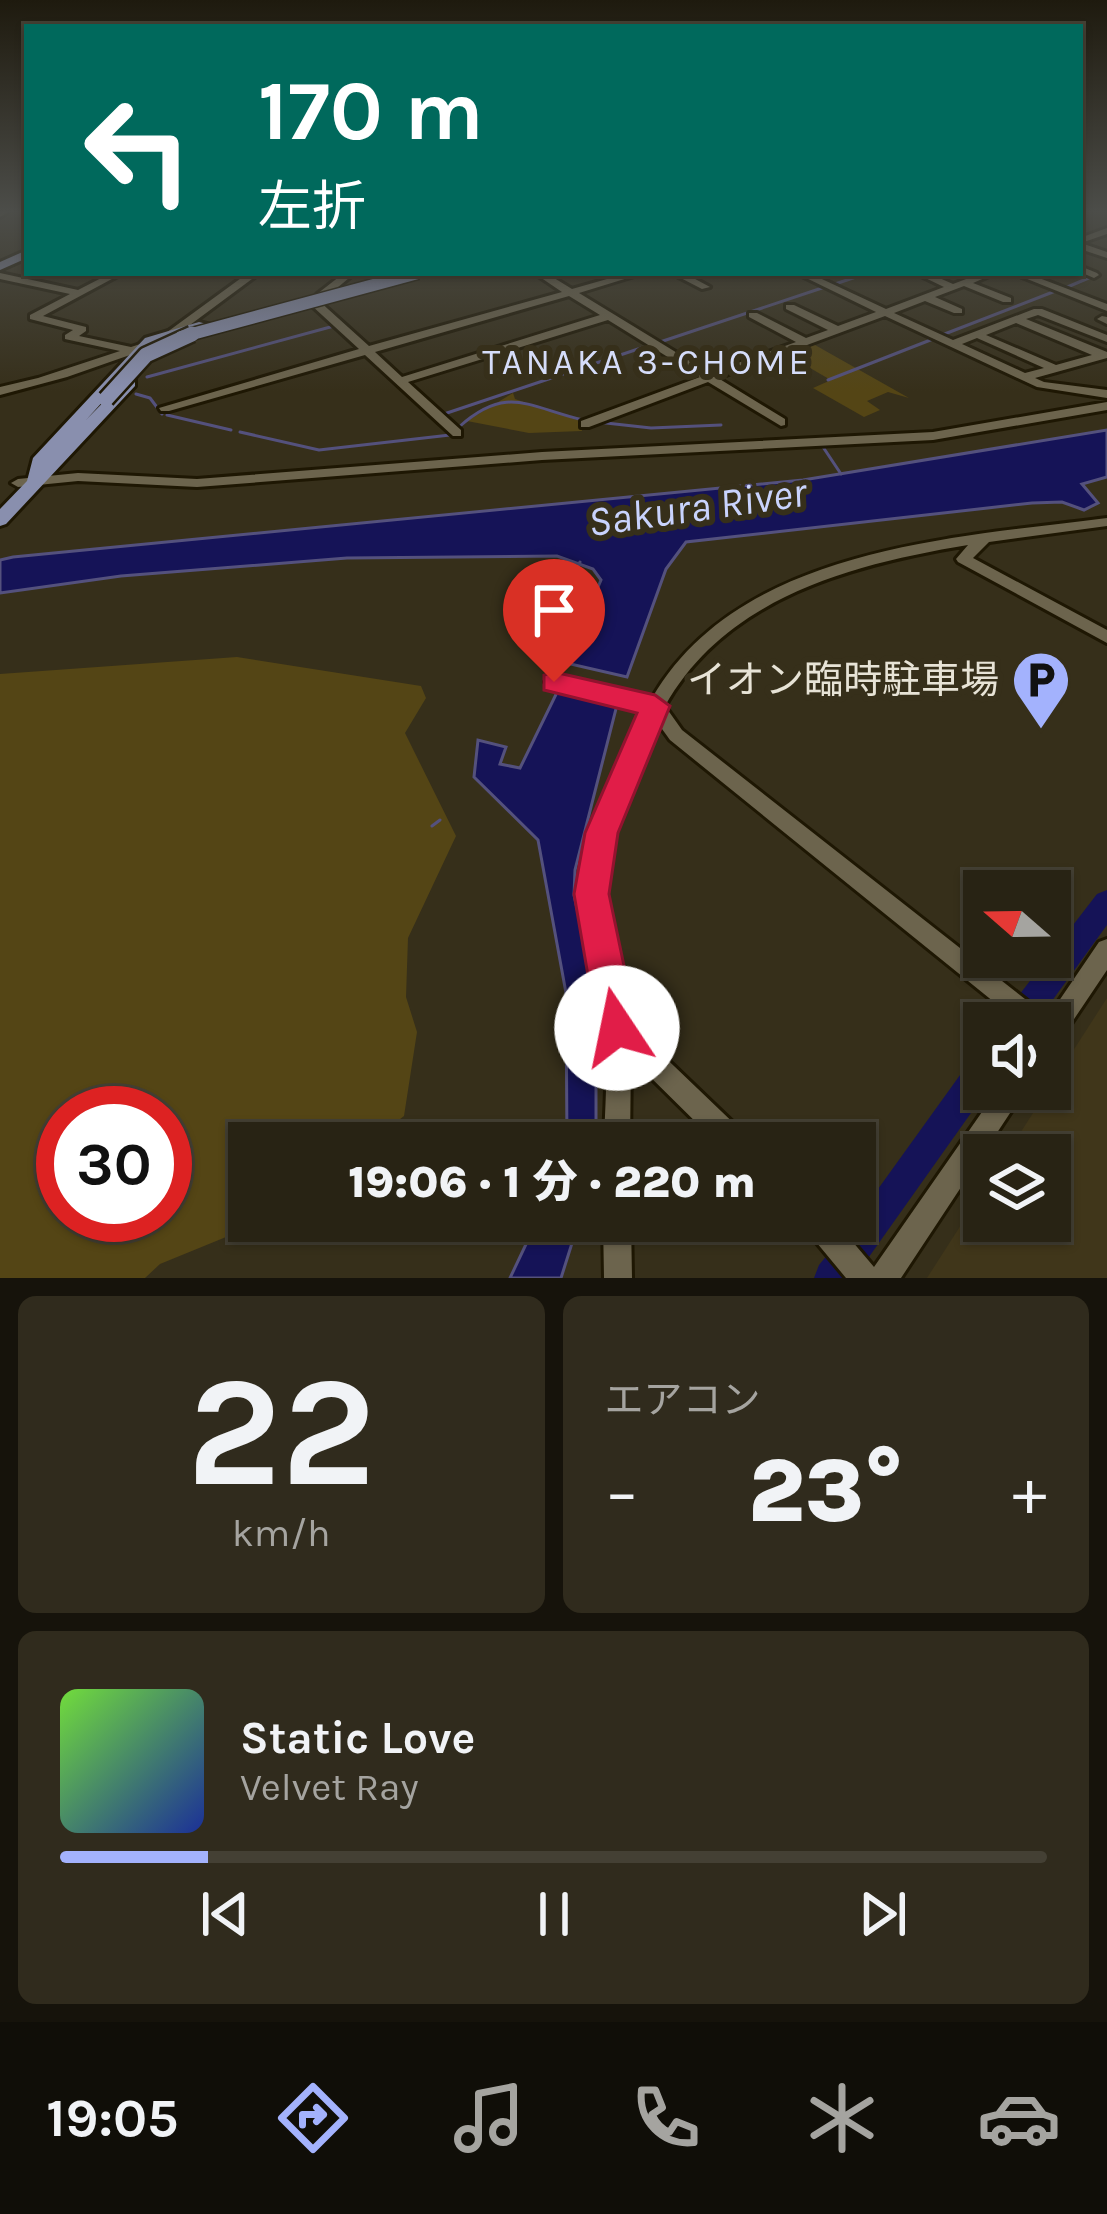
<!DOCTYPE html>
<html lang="ja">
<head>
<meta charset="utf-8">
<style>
  :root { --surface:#282314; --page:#302b1d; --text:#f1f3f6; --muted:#a5a4a0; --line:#444034; --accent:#a3b2fd }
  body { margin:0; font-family:Karla,"Noto Sans JP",sans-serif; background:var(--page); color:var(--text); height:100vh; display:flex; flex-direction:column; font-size:45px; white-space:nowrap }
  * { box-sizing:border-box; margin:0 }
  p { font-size:39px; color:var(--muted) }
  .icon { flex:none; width:66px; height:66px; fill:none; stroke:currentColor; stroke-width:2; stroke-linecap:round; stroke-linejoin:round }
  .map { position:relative; height:1278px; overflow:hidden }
  .sheet { display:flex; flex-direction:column; gap:18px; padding:18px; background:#16130b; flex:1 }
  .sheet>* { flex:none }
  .hud { position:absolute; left:24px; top:24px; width:1059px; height:252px; border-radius:0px; box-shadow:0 3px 9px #0004,0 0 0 3px var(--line); background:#00695c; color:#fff; overflow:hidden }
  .needle { width:78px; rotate:290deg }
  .fabs { position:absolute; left:963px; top:870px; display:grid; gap:24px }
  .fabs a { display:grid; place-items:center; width:108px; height:108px; border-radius:0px; background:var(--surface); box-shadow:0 3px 9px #0004,0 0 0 3px var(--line); font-size:60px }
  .speed { position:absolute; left:36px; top:1086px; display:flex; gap:24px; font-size:60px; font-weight:700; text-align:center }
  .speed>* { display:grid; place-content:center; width:156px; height:156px; border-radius:50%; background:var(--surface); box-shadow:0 3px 9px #0004,0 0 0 3px var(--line); line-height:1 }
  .speed .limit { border:18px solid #d22; background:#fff; color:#111 }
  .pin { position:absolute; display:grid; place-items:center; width:102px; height:102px; color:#fff; margin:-123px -51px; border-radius:50% 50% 50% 0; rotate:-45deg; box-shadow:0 0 12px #0007 }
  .pin .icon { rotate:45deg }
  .me { position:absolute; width:132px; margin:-66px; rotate:349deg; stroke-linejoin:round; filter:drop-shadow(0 0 9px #0008) }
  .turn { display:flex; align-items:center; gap:42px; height:252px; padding:0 36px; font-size:54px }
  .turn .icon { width:156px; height:156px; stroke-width:2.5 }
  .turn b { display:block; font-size:84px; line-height:102px }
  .big { font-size:90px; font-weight:800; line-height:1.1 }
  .sheet .tile { flex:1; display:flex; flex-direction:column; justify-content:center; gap:18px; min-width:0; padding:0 42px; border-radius:18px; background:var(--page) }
  .sheet .dial { align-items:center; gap:0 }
  .dial b { font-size:156px; line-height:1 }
  .song { display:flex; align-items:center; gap:36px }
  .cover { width:144px; height:144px; border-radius:18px; background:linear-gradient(135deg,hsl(100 70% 55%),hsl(230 70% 35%)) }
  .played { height:12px; border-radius:6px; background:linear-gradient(90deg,var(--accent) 15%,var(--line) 15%) }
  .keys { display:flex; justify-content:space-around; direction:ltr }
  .heat { display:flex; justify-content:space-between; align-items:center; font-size:66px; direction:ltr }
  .sheet .tiles { flex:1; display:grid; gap:18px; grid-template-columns:1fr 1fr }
  .tile:last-child { grid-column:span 2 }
  .trip { position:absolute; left:228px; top:1122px; width:648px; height:120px; border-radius:0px; background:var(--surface); box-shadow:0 3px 9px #0004,0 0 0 3px var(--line); font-weight:800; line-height:120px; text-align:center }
  .menu { display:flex; height:192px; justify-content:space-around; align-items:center; background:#100e08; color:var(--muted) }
  .menu .icon { width:84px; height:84px }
  .menu .active { color:var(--accent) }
  .menu b { font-size:54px; color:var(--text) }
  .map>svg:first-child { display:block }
</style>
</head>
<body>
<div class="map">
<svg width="1107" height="1278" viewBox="0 0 1107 1278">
  <rect width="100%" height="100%" fill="#362f1a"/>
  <path fill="#40361a" d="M1107,998v280h-180l57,-89v32h66v-66h-44z"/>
  <path fill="#544515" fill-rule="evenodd" d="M805,345h10l94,53 -21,-6 -21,9 13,9 -16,7 -51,-29 34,-15 -18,6 -43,-25z
    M513,393l2,6 65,22 2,10 -53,2 -62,-12z
    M237,657l184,29 5,12 -21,35 51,103 -48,102 -2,59 11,35 -13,84 -35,27h-120v78h16l-105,43 -15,14h-145v-604zM165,1113v102h-102v-102z"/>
  <path fill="#151357" stroke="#54517d" stroke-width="3" d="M1107,430v47l-25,7 16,19 -14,7 -22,-8 -30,1 -346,39 -20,27 -39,108 -61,-14 35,-83 -8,-11 -36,-13 -210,2 -226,18 -121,17v-33l13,-3 790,-77z
    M565,676l56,13 -46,181 -1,25 22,98v150h-29l-1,-150 -28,-153 -64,-63 4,-37 28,7 -6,17 20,4z
    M537,1221h42l-18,57h-51z"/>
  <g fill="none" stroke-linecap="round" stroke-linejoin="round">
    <path stroke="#54517d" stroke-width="3" d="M835,284l33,-11
      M1065,288l26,-11
      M942,335l116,-45
      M660,342l165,-55
      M147,377l187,-51
      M828,380l105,-41
      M136,394l14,4 12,16
      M444,414l206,-69
      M167,415l64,15
      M597,422l54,6 70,-3
      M459,427c48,-43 69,-20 124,-7
      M240,432l79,18 131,-15
      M823,447l18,27
      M536,651l44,-89
      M432,826l8,-6"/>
    <path fill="#151357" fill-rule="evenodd" d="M1107,890v35l-71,98h-34l4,-11 91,-118z
      M984,1052v37h4l-134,189h-40l5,-13 36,-44 118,-164z"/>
    <defs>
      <path id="minor" d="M0,212h8l-8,5z
        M1107,228v6l-26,9 26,9v6l-27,-9v-11z
        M1080,266l17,7 2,2 -5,3 -14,-6z
        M0,273l78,17 33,-17h12l-80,43 43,11v4l-7,5 52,11 28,-9 89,-65h12l-93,69 -100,35 -67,18v-8l38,-9 82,-27 -55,-12v-4l8,-5 -43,-11v-4l40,-21 -70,-15z
        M344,273h11l-30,25h-8v-4z
        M534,273h12l26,16 56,-16h16l-65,20 131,80 86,-31 -47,-25v-4h8l49,25 22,-8 -42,-21v-4h8l44,21 38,-14 -80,-39h13l77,36 58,-22 -29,-14h13l25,11 29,-11h14l-23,10 38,15v4h-8l-39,-16 -29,11 27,12v4h-8l-29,-12 -31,12 59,27 81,-31h8l65,26v7l-69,-27 -12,4 81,33v6l-72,20 9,4 63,8v8l-70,-11 -152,-71 -167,62 67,41v6l-4,1 -73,-44 -119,45h-8v-6l119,-44 -92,-57 -200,62 53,48v6h-8l-88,-81 -196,56h-8l-2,-3 200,-59 -49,-45v-4h8l51,46 193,-54zM569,296l31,19 -198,62 -27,-25zM1016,323l76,32 -36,10 -70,-30zM977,338l67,30 -19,5 -63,-29z
        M671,273h13l26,14 -8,2z
        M1012,273h14l81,31v7z
        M1102,316l5,1v7l-10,-5z
        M1107,402v8l-174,30 -391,20 -345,27 -119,-6 -60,6 -7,-4 7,-4 60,-6 119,6 345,-27 391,-20z
        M1107,518v8l-118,16 -16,16 134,72v13l-149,-81 -2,-3 12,-14c-115,19 -242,52 -303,161l17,24 366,287 51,-75 8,-3v31l-49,73 -8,4v-24h-30l-350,-283 -13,-18 -35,79 -15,53 -4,52 5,34 19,81 118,113 4,9h-32l-86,-85 -1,85h-26c1,-40 5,-81 0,-121 -6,-43 -25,-84 -23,-128 3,-66 34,-127 64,-184l-97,-23 -3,-5 3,-5 6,-1 98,22c87,-150 300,-160 455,-180z
        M998,1089h28l-125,189h-55l-39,-47 -4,-10h32l39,46z
        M603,1221h28l1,57h-28z"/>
      <path id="major" d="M27,250v8l-27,12v-8z
        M199,322l12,3 -56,19 -69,76 39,-40h10v6l-129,138 -6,2v-17l27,-28 6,-23 112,-120z"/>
    </defs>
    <use href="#minor" stroke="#1e1703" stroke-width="6"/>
    <use href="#major" stroke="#1e1703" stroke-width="6"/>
    <use href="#minor" fill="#6c644d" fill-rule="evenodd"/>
    <use href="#major" fill="#898fae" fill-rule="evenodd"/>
    <defs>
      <path id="major-bridge-far1" d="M181,337l237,-64"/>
      <path id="major-bridge" d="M106,399l40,-44 46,-21"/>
    </defs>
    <use href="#major-bridge-far1" stroke="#1e1703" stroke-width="15" stroke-linecap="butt"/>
    <use href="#major-bridge" stroke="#1e1703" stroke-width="20" stroke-linecap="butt"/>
    <use href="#major-bridge-far1" stroke="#898fae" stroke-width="12"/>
    <use href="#major-bridge" stroke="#898fae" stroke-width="15"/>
  </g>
  <linearGradient id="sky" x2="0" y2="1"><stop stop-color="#1e1a0e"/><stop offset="0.54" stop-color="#4c4d49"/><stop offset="1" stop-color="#4c4d49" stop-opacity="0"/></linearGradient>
  <rect width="1107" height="391" fill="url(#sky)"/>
  <path fill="#e11d48" stroke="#92132f" stroke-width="3" d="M554,672l101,23 15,11 -52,127 -9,61 28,134 -6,14 -14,6 -14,-6 -6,-14 -23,-134 11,-61 52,-120 -93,-23v-15z"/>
  <defs>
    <symbol id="parking-pin" viewBox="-11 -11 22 30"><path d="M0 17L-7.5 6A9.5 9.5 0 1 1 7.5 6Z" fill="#a3b2fd" stroke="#362f1a"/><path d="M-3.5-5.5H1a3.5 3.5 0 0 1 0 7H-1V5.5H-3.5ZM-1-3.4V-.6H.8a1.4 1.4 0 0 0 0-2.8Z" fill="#111"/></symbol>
  </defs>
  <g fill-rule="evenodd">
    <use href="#parking-pin" x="1008" y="647" width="66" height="90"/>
  </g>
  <g text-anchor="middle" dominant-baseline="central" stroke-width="12" stroke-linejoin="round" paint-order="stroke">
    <g font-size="36" letter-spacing="3" fill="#d5dcf9" stroke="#362f1a">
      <text x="647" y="362">TANAKA 3-CHOME</text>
    </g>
    <g font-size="39" fill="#e7e3d6" stroke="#362f1a" text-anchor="end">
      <text x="999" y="680">イオン臨時駐車場</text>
    </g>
    <g font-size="42" font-style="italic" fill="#c9d3fd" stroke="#362f1a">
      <text transform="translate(697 507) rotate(-8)">Sakura River</text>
    </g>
  </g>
</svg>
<div class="fabs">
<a><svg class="needle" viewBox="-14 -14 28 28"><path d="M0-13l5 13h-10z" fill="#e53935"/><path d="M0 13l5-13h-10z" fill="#a5a4a0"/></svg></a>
<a><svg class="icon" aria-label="sound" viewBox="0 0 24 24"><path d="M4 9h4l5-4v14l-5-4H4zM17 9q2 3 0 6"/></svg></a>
<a><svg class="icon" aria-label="layers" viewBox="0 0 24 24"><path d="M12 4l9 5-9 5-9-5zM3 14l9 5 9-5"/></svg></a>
</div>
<div class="speed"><div class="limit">30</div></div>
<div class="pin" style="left:554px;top:682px;background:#d93025"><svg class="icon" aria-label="arrive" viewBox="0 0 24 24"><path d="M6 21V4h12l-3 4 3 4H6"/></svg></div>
<svg class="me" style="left:617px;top:1028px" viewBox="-20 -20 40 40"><circle r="19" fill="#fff"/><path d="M0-13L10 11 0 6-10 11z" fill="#e11d48"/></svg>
<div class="trip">19:06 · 1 分 · 220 m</div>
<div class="hud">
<div class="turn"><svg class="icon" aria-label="left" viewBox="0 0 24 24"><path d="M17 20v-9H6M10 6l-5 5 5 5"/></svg><div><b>170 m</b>左折</div></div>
</div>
</div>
<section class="sheet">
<div class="tiles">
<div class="tile dial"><b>22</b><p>km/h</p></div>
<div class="tile"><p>エアコン</p>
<div class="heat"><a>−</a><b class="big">23°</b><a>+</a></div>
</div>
<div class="tile">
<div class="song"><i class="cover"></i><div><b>Static Love</b><p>Velvet Ray</p></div></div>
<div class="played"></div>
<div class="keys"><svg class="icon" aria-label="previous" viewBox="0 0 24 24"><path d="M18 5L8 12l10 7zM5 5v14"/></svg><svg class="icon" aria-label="pause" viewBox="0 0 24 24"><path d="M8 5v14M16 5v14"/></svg><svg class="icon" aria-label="next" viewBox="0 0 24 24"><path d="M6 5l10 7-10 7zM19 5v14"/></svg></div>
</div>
</div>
</section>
<nav class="menu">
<b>19:05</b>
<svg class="icon active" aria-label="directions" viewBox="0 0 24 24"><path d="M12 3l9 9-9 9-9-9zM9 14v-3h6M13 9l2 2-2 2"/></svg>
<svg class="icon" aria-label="music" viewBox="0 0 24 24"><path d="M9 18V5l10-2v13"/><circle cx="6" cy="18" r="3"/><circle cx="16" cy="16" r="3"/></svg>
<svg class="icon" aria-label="phone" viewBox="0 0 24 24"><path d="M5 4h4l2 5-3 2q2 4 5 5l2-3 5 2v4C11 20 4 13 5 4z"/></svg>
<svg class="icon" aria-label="climate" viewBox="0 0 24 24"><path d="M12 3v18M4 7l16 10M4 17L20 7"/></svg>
<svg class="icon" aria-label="car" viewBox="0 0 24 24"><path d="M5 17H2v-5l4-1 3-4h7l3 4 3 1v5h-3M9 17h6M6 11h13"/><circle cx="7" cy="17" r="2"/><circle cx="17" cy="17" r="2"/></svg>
</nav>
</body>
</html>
